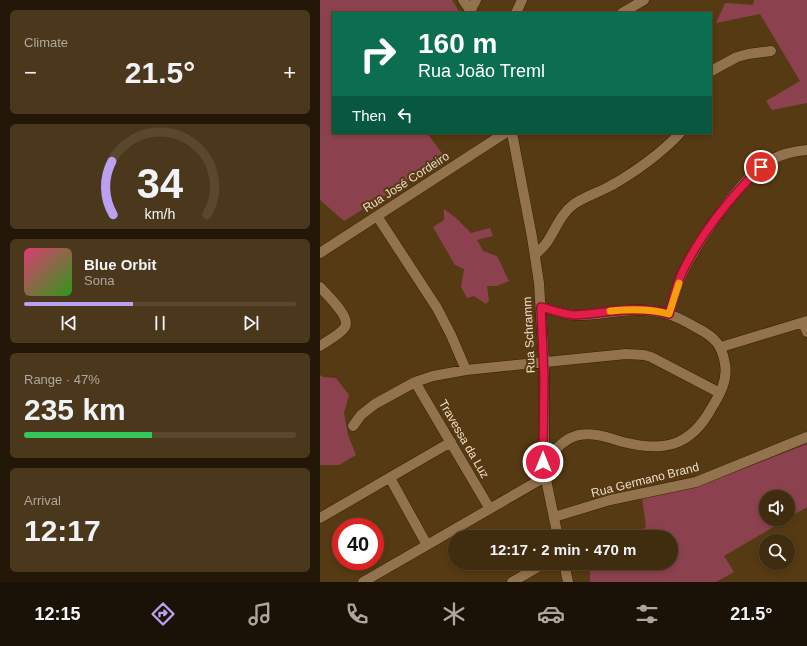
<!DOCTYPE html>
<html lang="en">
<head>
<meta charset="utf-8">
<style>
  :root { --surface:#402c0e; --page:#4b381c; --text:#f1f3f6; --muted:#aea79e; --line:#59482e; --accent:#bca0f2 }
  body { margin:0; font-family:Arial,sans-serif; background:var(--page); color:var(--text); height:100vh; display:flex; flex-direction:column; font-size:15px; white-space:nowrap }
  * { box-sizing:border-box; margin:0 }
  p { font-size:13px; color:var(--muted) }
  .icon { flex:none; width:22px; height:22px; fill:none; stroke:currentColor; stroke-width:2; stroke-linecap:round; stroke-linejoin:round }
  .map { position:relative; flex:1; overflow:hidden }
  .side { display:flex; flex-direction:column; gap:10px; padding:10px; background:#231808; width:320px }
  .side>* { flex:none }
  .guide { position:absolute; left:12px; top:12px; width:380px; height:122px; border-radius:0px; box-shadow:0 2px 6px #0003,0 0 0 1px var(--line); background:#0b6e4f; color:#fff; overflow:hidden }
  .buttons { position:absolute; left:439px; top:490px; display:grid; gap:8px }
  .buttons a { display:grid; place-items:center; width:36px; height:36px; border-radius:50%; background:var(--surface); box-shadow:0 2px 6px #0003,0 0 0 1px var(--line); font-size:20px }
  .speed { position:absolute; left:12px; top:518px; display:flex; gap:8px; font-size:20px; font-weight:700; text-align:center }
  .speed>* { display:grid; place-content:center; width:52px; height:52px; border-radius:50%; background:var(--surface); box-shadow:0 2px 6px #0003,0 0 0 1px var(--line); line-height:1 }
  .speed .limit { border:6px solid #d22; background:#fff; color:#111 }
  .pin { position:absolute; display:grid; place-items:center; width:34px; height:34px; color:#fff; margin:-17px; border:2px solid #fff; border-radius:50%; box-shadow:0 1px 4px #0007 }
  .me { position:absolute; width:44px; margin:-22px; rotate:0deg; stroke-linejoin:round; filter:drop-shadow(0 0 3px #0008) }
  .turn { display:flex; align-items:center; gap:14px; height:84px; padding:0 20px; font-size:18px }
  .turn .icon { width:52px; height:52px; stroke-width:2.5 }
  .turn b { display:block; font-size:28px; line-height:34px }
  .then { display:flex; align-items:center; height:38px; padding:0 20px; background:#0003; gap:8px; font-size:15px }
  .big { font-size:30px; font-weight:600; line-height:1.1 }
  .side .card { flex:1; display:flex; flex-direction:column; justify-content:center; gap:6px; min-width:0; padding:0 14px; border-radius:6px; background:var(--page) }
  .side .dial { align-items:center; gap:0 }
  .dial svg { height:104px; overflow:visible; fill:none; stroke:var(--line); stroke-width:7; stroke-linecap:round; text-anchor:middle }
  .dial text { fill:var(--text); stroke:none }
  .song { display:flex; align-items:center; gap:12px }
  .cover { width:48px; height:48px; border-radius:6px; background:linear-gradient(135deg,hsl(340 70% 55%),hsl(110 70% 35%)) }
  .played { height:4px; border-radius:2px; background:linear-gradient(90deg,var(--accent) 40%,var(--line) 40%) }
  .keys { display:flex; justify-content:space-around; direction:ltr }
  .heat { display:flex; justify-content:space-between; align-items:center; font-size:22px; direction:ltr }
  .charge { height:6px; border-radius:3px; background:linear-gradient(90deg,#34c759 47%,var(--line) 0) }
  .trip { position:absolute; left:128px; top:530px; width:230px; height:40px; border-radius:20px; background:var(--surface); box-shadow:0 2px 6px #0003,0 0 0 1px var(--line); font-weight:600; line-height:40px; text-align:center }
  .dock { display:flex; height:64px; justify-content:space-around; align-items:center; background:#1a1206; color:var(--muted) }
  .dock .icon { width:28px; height:28px }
  .dock .selected { color:var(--accent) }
  .dock b { font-size:18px; color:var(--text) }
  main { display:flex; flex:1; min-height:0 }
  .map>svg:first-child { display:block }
</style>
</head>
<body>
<main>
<section class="side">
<div class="card"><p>Climate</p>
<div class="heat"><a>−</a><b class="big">21.5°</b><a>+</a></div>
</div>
<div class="card dial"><svg viewBox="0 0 100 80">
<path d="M14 69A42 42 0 1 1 86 69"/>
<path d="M14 69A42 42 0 0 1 13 28" stroke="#bca0f2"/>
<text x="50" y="56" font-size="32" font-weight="700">34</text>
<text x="50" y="72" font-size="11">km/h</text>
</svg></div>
<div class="card">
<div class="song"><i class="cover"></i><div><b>Blue Orbit</b><p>Sona</p></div></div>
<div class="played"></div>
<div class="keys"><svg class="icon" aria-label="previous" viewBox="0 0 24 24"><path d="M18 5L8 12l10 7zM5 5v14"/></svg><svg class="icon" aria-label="pause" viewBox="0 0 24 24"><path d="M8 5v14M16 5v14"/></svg><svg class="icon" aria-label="next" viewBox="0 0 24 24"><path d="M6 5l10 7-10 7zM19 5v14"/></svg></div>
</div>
<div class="card"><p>Range · 47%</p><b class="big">235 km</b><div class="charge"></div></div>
<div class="card"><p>Arrival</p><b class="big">12:17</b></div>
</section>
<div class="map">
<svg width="487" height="582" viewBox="0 0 487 582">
  <rect width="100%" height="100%" fill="#563a13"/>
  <path fill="#8c424e" d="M0,0h132l8,13h-127v120h94l17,23 -29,21 -71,44 -24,-21z
    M434,0h53v103l-35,7 -6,-9 34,-20 -40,-67 -44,9 9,-20 28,2z
    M124,209l12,9 15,15 19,-5 3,8 -16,4 6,11 14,5 12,25 -12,5h-10l2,15 -3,3 -12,-8 -7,2 -6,-11 3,-18 -9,-4 -22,-38 11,-7z
    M0,375l3,2 13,1 13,17 -5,18 4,22 8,20 -17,10h-19z
    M487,444v63l-19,11v-21h-22v22h21l-63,37 10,16 -18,10h-126v-19h81v-26h-42l17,-10 -4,-30 55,-10z"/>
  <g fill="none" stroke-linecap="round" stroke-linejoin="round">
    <defs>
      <path id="minor" d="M143,0l9,13
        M150,11l6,-11
        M196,13l6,-13
        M302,13l22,-13
        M391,71l26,-14 11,-3 23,-3
        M192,133l20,104 7,46 5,80v107l14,67
        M57,216l60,92 14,27 15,35
        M0,253l185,-120
        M215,255c5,-5 11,-10 14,-16 8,-13 13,-26 25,-35 12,-8 26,-12 38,-19 22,-12 52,-34 68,-52
        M0,287c7,8 31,30 25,40 -4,7 -18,14 -25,19
        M221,307c12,3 23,8 36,8 29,0 58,-10 87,-2 12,3 23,9 33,15 18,9 25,17 28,36 3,17 -6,32 -14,45 -21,38 -48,43 -88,33 -14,-4 -29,-10 -44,-7 -15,3 -26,17 -36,28
        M349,314c4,-13 7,-27 13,-40 15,-32 58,-94 87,-113 12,-7 25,-10 38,-11
        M483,323l4,9
        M401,347l86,-26
        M95,382l75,127
        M33,426l8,-11 14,-11 40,-22 18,-6 33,-6 160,-16 18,1 7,2 69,36
        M70,478l37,67
        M234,517l56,-17 86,-18 111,-45
        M0,518l131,-76
        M244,563l4,19
        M43,582l182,-105
        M192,582l33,-19"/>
    </defs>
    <use href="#minor" stroke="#372204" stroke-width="11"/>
    <use href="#minor" stroke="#92734d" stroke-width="10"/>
  </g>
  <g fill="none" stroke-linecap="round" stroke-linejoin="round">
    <defs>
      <path id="route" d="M223,462l1,-84 -3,-71c11,3 22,7 33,8 13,0 27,-3 40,-4 18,-2 39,-2 55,3 4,-13 7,-28 13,-41 17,-37 50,-78 79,-106"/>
    </defs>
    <use href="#route" stroke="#92132f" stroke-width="10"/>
    <use href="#route" stroke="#e11d48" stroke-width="7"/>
    <path stroke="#f59e0b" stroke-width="7" d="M290,311c19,-2 41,-2 59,3l10,-31"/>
  </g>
  <g text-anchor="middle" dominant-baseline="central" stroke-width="4" stroke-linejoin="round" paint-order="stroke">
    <g font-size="12" fill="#eddcc8" stroke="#563a13">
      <text transform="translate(86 182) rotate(-33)">Rua José Cordeiro</text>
      <text transform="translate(209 335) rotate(-93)">Rua Schramm</text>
      <text transform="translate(144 439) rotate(60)">Travessa da Luz</text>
      <text transform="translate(325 480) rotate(-14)">Rua Germano Brand</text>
    </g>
  </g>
</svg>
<div class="buttons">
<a><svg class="icon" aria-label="sound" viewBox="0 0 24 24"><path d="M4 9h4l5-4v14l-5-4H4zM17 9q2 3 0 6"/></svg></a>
<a><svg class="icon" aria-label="search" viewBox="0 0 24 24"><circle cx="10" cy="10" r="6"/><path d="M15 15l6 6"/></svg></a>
</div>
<div class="speed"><div class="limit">40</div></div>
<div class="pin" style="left:441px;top:167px;background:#d93025"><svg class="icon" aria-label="arrive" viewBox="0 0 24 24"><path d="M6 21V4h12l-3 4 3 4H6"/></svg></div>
<svg class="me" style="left:223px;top:462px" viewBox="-20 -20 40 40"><circle r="17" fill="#e11d48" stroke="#fff" stroke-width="3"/><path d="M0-11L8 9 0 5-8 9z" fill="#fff"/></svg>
<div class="trip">12:17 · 2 min · 470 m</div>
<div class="guide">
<div class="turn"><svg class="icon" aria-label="right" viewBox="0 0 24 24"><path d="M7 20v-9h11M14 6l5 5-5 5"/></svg><div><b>160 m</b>Rua João Treml</div></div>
<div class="then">Then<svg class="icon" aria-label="left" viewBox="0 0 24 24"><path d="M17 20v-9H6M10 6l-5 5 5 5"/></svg></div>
</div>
</div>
</main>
<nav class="dock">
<b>12:15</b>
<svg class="icon selected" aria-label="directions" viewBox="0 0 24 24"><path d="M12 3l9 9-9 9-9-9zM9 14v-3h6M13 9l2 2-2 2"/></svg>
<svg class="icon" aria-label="music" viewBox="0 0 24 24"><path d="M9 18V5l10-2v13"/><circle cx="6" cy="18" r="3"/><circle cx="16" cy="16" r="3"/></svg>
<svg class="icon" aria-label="phone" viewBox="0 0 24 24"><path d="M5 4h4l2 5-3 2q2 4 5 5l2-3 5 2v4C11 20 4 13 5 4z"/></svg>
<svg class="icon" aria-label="climate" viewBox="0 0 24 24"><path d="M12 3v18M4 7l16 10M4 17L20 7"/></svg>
<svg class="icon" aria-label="car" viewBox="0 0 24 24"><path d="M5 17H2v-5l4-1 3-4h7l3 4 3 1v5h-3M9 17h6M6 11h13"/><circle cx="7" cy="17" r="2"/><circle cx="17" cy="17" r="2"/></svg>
<svg class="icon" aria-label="filters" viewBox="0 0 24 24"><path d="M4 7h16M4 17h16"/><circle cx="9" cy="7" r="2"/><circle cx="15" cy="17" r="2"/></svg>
<b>21.5°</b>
</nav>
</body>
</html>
